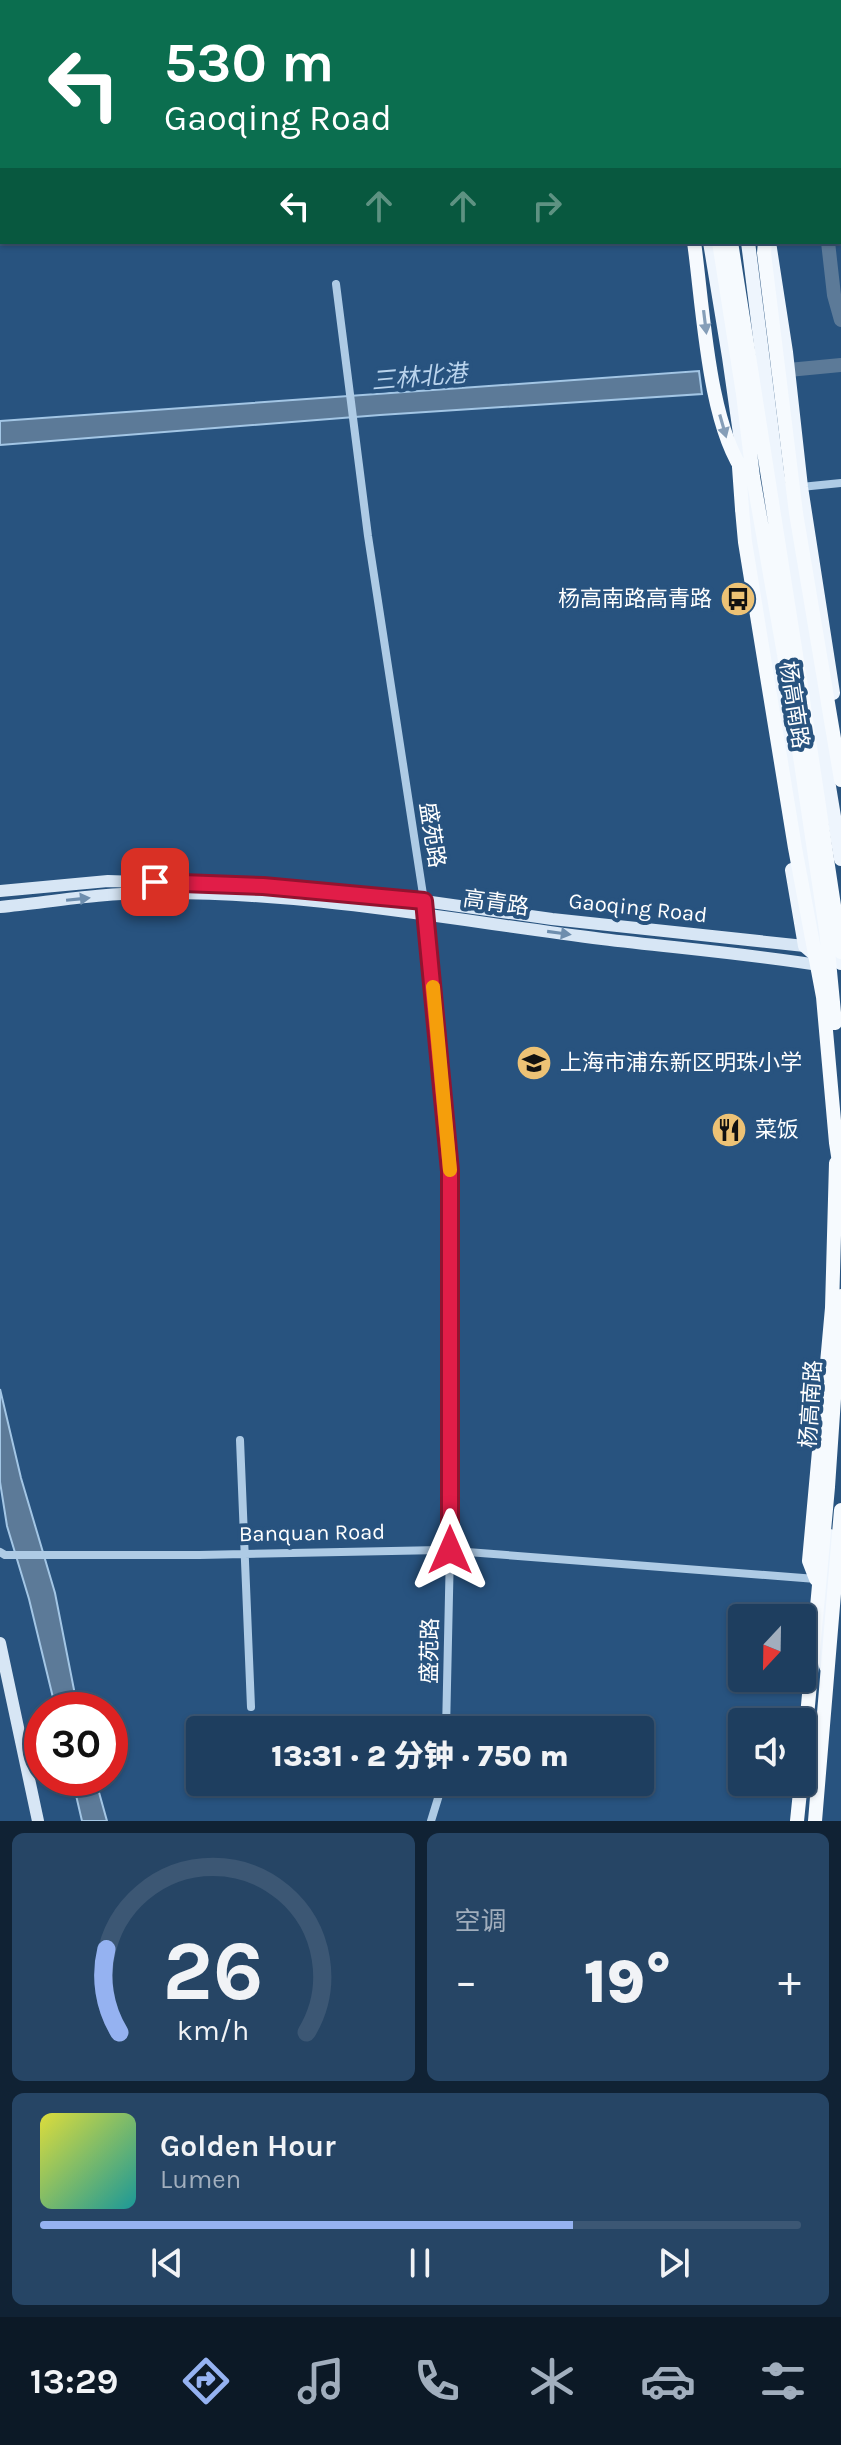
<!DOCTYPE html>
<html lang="zh">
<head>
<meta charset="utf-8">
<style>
  :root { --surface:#1e3e5f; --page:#264565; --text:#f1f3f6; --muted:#a1aebd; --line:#3c5774; --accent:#95b2f1 }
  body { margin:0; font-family:Karla,"Noto Sans SC",sans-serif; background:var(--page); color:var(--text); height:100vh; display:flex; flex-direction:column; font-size:30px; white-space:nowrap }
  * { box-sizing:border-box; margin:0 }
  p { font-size:26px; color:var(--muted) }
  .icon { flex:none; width:44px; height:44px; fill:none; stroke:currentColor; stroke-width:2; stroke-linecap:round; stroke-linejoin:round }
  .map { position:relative; height:1821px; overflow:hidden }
  .sheet { display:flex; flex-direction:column; gap:12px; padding:12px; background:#102234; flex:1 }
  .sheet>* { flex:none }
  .top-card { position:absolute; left:0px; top:0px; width:842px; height:244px; box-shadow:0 2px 6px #0004,0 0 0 2px var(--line); background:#0b6e4f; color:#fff; overflow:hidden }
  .needle { width:52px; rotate:202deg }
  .tools { position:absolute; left:728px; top:1604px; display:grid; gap:16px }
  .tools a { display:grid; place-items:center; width:88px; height:88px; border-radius:8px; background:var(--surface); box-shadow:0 2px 6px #0004,0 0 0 2px var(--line); font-size:40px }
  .speed { position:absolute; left:24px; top:1692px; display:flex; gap:16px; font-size:40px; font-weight:700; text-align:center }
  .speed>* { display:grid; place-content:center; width:104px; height:104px; border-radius:50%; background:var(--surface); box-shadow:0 2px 6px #0004,0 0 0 2px var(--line); line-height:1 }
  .speed .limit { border:12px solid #d22; background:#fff; color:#111 }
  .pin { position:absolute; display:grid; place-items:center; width:68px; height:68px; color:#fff; margin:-34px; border-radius:16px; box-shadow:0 4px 12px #0006 }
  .me { position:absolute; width:88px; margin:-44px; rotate:0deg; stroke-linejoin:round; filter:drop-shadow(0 0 6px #0008) }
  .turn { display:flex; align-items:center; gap:28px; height:168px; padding:0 32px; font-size:36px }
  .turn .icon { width:104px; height:104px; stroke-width:2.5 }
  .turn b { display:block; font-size:56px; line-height:68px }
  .lanes { display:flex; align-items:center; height:76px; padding:0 32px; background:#0003; justify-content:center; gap:40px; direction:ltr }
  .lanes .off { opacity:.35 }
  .big { font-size:60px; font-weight:800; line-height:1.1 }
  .sheet .tile { flex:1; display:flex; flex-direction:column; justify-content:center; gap:12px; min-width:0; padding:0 28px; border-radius:12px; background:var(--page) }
  .sheet .dial { align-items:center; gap:0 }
  .dial svg { height:208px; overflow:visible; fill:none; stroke:var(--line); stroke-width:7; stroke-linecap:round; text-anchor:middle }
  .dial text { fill:var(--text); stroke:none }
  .song { display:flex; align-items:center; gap:24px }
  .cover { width:96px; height:96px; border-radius:12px; background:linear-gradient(135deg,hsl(60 70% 55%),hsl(180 70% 35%)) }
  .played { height:8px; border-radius:4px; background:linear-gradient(90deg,var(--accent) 70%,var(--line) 70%) }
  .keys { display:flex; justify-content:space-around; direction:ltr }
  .heat { display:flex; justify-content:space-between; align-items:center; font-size:44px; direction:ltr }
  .sheet .tiles { flex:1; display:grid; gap:12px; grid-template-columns:1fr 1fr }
  .tile:last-child { grid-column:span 2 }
  .trip { position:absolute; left:186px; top:1716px; width:468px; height:80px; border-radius:8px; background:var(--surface); box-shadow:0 2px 6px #0004,0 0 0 2px var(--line); font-weight:800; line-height:80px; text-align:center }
  .tab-bar { display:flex; height:128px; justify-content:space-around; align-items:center; background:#0c1926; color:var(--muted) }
  .tab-bar .icon { width:56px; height:56px }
  .tab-bar .on { color:var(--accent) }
  .tab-bar b { font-size:36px; color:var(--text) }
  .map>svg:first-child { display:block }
</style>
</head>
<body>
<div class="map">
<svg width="841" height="1821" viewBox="0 0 841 1821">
  <rect width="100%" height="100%" fill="#28537f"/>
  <path fill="#5c7a98" stroke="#a3c6e5" stroke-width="2" d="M699,371l3,23 -322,21 -380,30v-24z
    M0,1389l21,89 34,115 23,117h-22l-27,-111 -22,-73 -7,-44z
    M72,1778h23l12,43h-25z"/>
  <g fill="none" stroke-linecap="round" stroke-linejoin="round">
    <path stroke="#5c7a98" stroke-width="14" d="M828,242l6,53 7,25
      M778,371l63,-6"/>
    <path stroke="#aecbe5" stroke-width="8" d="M336,284l32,252 58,378 24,257v379l-4,180
      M801,487l40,-4
      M240,1440l11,267
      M0,1552l5,3h194l242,-5 375,29
      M431,1821l12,-39"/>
    <path stroke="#d7e6f5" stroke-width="12" d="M0,891l108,-10 155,5 161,15 128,18 262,28
      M0,907c50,-5 100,-14 151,-14 151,-2 301,27 451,46 74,9 148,15 222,27
      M0,1643l38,178"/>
    <path stroke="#eef5fd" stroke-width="14" d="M656,0v2
      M668,0v2
      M699,0v2
      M711,0v2
      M0,31h2
      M710,242l19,115 23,160 1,33 67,398 21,15
      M748,242l29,230 64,387
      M769,242l17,110 15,135 32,206
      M792,870l13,76 14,12
      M826,1666l-5,-24 9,-106"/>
    <path stroke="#f6fafe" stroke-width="14" d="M679,0v2
      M691,0l1,2
      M835,2v-2
      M0,14h2
      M840,23h1
      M840,48l1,-2
      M840,104l1,-1
      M694,242c9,63 14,184 52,233
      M719,242l24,152 10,83 36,206
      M731,242l69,438
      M765,242l-1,11 32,260 45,267
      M739,467l3,42
      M816,1579l-7,-18 23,-253 4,-145
      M797,1821l4,-39"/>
    <path stroke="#f6fafe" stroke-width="14" d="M512,0l125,2
      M742,509l3,33 50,306 28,149 13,146 5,32
      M800,680l41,272
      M789,683l37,247 9,93
      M802,1771l26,-284 13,-191
      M815,1821l26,-311"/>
  </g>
  <defs><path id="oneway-solid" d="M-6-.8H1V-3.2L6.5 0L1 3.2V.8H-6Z" transform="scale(2)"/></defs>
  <g fill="#859eb8">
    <use href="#oneway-solid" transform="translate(705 322) rotate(83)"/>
    <use href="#oneway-solid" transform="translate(723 426) rotate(74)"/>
  </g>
  <g fill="#6e8eae">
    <use href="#oneway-solid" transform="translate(78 899) rotate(-6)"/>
    <use href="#oneway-solid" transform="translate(559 933) rotate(8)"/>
  </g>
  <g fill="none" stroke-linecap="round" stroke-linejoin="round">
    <defs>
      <path id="route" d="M155,882l108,4 161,15 26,270v379"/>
    </defs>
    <use href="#route" stroke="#92132f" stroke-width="20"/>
    <use href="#route" stroke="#e11d48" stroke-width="14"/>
    <path stroke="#f59e0b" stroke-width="14" d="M433,987l17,183"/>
  </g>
  <defs>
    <symbol id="bus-disc" viewBox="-11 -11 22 22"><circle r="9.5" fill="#edc275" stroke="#28537f"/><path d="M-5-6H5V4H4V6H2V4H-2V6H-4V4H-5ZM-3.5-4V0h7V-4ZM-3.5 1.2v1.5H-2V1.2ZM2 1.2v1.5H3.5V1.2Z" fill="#111"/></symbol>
    <symbol id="school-disc" viewBox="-11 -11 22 22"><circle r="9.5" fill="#edc275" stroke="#28537f"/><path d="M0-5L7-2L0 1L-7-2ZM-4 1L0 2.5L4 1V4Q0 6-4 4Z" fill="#111"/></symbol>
    <symbol id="restaurant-disc" viewBox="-11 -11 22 22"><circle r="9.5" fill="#edc275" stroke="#28537f"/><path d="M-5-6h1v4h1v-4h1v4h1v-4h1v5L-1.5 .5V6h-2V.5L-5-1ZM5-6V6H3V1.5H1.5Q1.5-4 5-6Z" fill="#111"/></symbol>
  </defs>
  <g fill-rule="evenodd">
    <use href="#bus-disc" x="718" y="579" width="40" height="40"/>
    <use href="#school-disc" x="514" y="1043" width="40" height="40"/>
    <use href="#restaurant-disc" x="709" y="1110" width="40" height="40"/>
  </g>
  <g text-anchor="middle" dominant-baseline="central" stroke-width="8" stroke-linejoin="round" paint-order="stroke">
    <g font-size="22" fill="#fff" stroke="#28537f" text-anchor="start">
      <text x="712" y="599" text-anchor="end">杨高南路高青路</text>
      <text x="560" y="1063">上海市浦东新区明珠小学</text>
      <text x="755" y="1130">菜饭</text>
    </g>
    <g font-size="22" fill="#fff" stroke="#28537f">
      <text transform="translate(794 705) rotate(81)">杨高南路</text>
      <text transform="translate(432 835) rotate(81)">盛苑路</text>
      <text transform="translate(496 903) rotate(8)">高青路</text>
      <text transform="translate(638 908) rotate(6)">Gaoqing Road</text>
      <text transform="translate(811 1404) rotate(-86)">杨高南路</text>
      <text transform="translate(312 1533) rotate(-1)">Banquan Road</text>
      <text transform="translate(430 1651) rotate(-89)">盛苑路</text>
    </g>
    <g font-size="24" font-style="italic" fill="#bad4ed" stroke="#28537f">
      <text transform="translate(419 377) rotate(-5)">三林北港</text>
    </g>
  </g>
</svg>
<div class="tools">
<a><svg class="needle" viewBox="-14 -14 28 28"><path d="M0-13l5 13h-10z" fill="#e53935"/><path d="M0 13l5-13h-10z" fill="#a1aebd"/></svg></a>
<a><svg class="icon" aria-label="sound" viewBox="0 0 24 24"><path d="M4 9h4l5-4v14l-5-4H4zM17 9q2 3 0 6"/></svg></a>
</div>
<div class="speed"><div class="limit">30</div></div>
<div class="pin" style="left:155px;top:882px;background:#d93025"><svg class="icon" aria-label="arrive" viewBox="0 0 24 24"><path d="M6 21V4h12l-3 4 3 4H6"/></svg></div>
<svg class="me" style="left:450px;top:1550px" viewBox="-20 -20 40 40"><path d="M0-17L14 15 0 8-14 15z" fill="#e11d48" stroke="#fff" stroke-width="4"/></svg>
<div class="trip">13:31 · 2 分钟 · 750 m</div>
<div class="top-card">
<div class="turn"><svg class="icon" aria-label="left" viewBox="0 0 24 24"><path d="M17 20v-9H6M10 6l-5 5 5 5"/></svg><div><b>530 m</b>Gaoqing Road</div></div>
<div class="lanes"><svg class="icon" aria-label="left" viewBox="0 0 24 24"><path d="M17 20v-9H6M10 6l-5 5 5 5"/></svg><svg class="icon off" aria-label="ahead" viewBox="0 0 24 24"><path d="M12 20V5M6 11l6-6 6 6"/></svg><svg class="icon off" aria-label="ahead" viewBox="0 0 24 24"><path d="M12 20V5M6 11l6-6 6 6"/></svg><svg class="icon off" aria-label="right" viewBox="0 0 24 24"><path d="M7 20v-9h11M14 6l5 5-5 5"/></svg></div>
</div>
</div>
<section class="sheet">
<div class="tiles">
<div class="tile dial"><svg viewBox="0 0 100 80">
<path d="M14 69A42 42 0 1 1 86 69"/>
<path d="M14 69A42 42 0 0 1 9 37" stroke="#95b2f1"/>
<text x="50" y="56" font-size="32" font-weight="700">26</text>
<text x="50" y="72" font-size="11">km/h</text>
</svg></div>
<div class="tile"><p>空调</p>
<div class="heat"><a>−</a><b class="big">19°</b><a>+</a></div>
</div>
<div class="tile">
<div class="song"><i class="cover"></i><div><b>Golden Hour</b><p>Lumen</p></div></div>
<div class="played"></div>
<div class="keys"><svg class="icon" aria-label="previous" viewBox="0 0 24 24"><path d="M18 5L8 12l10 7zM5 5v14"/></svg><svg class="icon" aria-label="pause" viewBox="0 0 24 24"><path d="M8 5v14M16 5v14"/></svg><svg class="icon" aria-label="next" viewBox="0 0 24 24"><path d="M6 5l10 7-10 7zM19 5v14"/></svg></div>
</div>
</div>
</section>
<nav class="tab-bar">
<b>13:29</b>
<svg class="icon on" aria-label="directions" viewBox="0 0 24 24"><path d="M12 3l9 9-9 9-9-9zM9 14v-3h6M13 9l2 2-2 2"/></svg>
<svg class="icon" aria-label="music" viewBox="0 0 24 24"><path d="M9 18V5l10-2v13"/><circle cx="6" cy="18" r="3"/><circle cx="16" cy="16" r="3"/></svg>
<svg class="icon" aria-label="phone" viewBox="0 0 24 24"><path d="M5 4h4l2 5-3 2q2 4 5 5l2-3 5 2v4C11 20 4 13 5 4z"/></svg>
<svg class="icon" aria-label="climate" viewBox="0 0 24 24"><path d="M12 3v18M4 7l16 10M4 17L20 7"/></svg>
<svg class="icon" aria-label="car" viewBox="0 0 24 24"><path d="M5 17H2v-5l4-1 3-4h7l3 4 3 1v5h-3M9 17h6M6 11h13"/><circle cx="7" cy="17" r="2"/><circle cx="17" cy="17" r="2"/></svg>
<svg class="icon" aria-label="filters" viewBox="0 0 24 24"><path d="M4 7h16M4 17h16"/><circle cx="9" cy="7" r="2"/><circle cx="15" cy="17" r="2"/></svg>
</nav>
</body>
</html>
